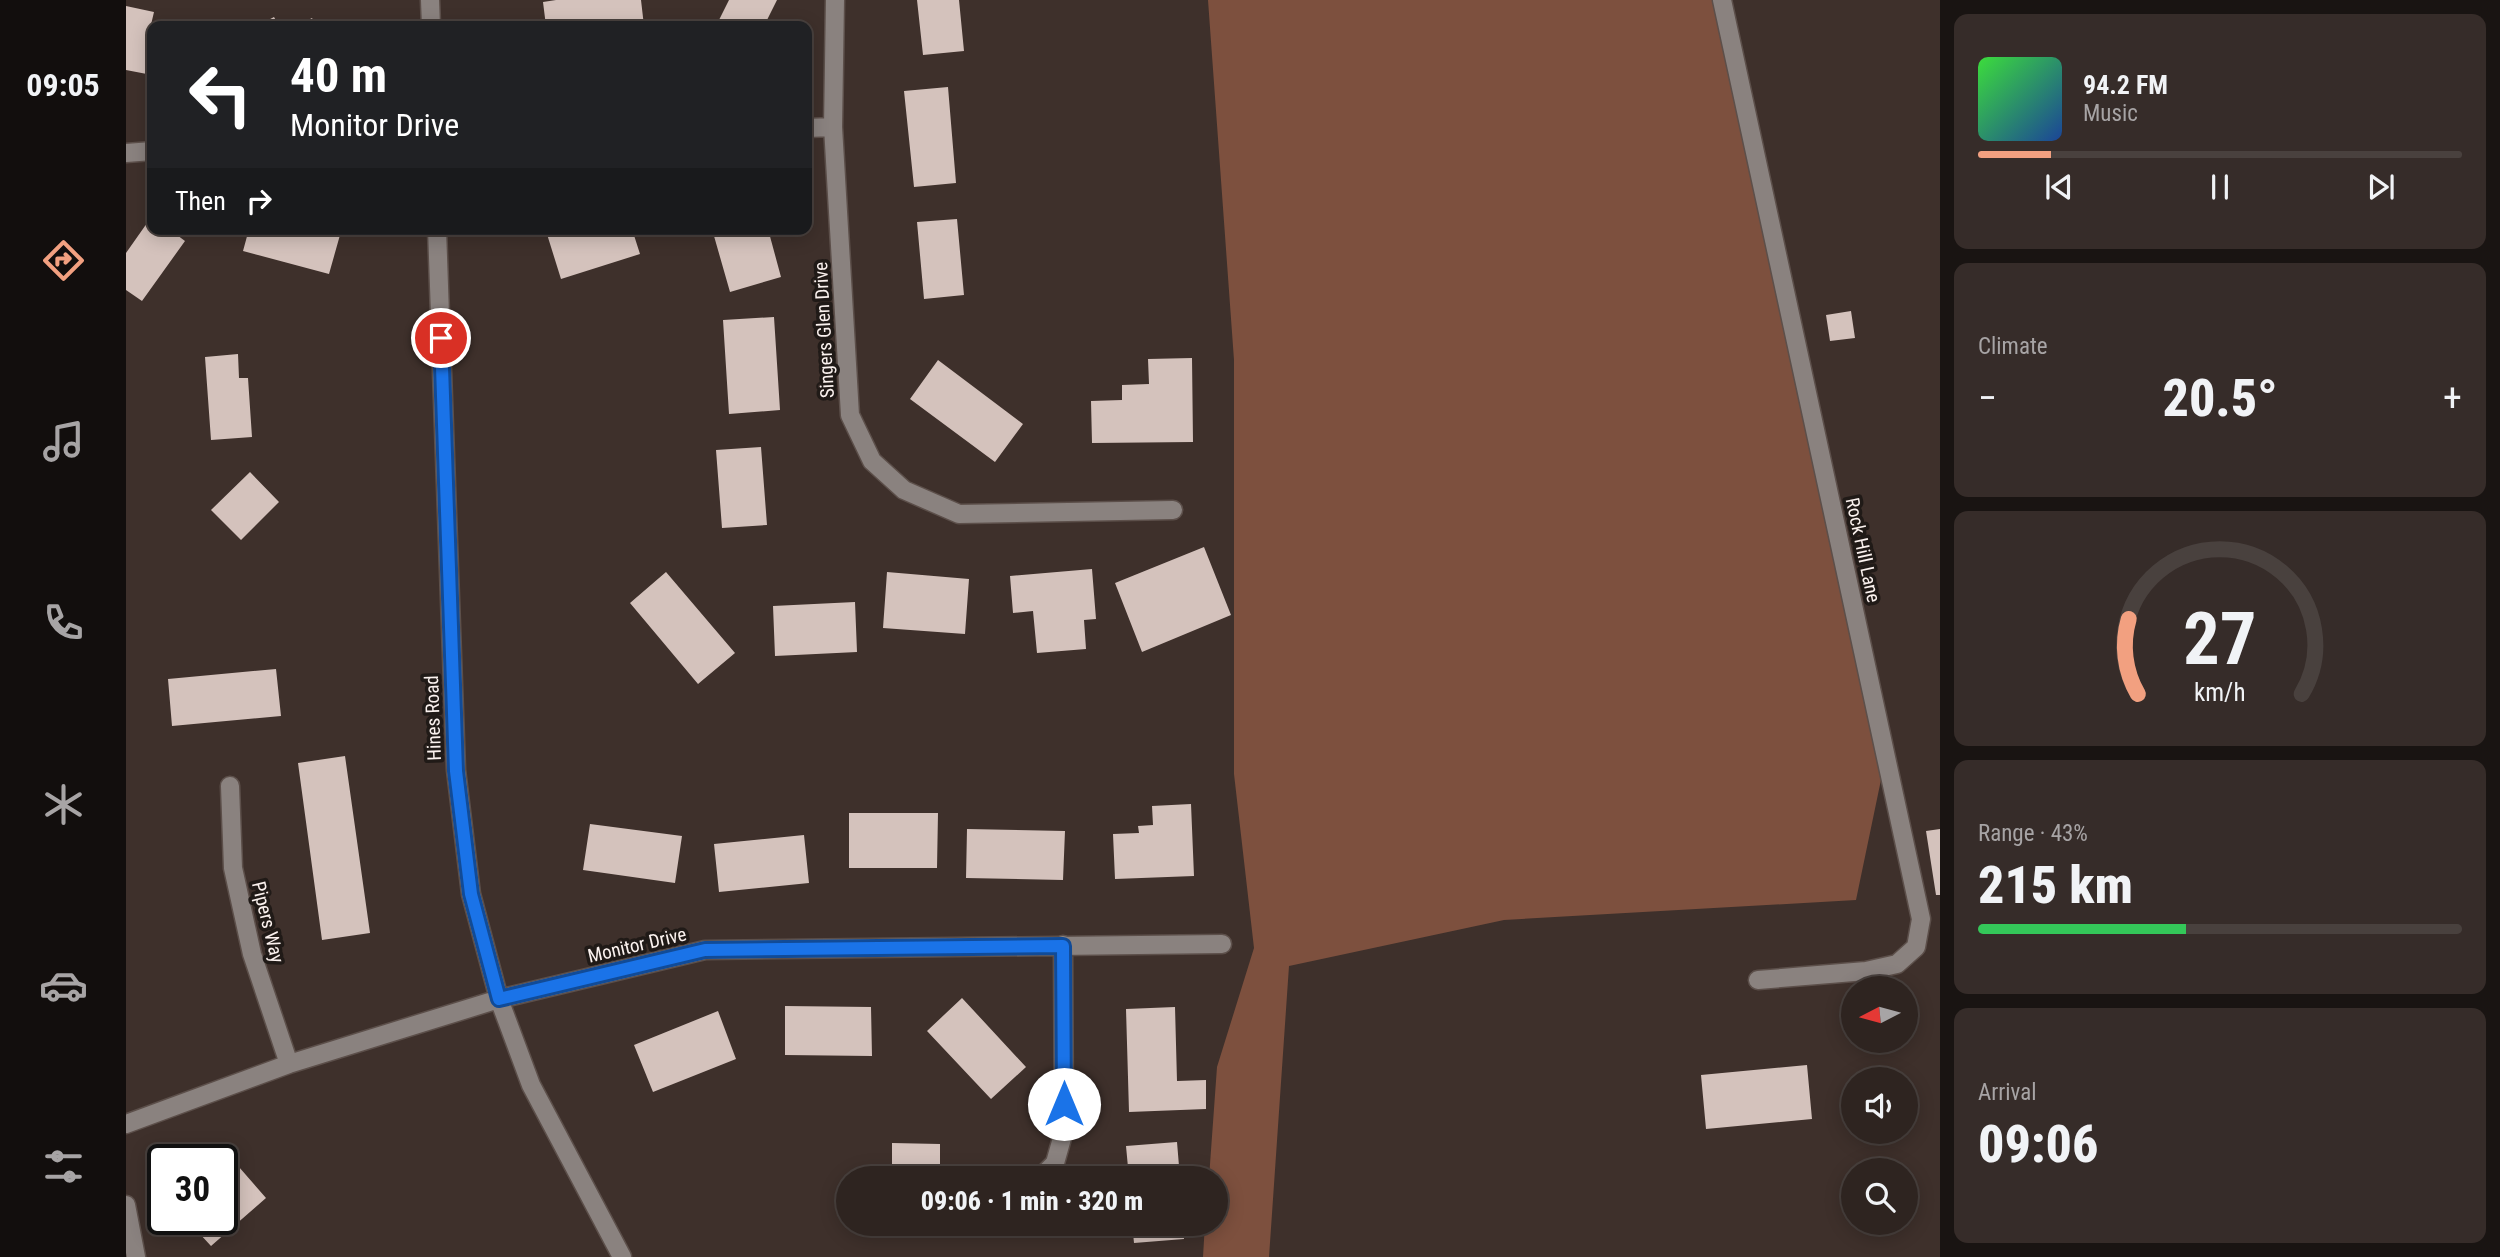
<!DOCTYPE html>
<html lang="en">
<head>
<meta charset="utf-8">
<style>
  :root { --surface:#2e2420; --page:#362c29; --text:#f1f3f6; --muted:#a7a4a5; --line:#49413e; --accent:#f2a080 }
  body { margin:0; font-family:"Roboto Condensed",sans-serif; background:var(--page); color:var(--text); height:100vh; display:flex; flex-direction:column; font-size:26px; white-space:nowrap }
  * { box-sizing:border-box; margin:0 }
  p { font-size:23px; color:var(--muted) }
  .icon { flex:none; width:38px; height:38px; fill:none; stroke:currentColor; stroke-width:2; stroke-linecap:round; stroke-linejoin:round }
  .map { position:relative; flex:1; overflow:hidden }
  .sheet { display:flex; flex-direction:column; gap:14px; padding:14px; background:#191412; width:560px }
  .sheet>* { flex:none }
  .hud { position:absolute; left:21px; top:21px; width:665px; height:214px; border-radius:14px; box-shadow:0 4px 18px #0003,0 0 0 2px var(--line); background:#202124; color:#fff; overflow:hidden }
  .needle { width:46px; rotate:264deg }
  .buttons { position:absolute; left:1715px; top:976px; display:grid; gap:14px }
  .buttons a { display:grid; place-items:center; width:77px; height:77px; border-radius:50%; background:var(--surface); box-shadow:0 4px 18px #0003,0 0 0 2px var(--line); font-size:35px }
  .speed { position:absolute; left:21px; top:1144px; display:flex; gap:14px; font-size:35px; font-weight:700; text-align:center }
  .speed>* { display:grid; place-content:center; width:91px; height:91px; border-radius:50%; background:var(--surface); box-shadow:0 4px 18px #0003,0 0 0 2px var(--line); line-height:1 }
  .speed .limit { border:4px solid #111; border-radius:10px; background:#fff; color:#111 }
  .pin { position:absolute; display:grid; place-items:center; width:60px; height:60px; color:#fff; margin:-30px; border:4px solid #fff; border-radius:50%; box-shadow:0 2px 7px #0007 }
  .me { position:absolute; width:77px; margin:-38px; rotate:0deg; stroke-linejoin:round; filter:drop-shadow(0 0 5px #0008) }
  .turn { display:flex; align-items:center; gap:24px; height:147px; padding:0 28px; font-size:32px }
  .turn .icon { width:91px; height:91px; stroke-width:2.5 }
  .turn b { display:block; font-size:49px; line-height:60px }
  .then { display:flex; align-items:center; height:66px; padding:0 28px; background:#0003; gap:14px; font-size:26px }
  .big { font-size:52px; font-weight:800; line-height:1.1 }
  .sheet .card { flex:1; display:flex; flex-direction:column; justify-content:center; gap:10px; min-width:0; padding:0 24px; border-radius:14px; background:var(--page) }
  .sheet .dial { align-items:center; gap:0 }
  .dial svg { height:182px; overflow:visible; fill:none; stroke:var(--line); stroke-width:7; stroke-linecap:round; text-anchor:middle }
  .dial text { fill:var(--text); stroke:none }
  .song { display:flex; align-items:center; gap:21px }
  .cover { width:84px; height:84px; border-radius:10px; background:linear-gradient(135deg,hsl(120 70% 55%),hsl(220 70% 35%)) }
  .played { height:7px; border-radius:4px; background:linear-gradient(90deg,var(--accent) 15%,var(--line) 15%) }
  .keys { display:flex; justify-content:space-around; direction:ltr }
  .heat { display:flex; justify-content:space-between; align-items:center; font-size:38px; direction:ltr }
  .charge { height:10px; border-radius:5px; background:linear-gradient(90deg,#34c759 43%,var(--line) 0) }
  .trip { position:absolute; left:710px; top:1166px; width:392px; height:70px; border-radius:35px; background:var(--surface); box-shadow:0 4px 18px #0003,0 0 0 2px var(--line); font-weight:800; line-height:70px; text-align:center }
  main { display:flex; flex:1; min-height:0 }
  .menu { display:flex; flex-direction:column; width:126px; justify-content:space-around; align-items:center; background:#120e0d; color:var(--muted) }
  .menu .icon { width:49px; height:49px }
  .menu .selected { color:var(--accent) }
  .menu b { font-size:32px; color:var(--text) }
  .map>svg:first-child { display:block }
</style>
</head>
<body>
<main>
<nav class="menu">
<b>09:05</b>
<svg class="icon selected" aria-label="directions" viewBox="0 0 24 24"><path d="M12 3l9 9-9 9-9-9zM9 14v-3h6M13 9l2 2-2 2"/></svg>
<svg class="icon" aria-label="music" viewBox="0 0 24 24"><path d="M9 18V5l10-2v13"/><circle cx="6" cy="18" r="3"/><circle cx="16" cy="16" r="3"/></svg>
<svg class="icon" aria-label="phone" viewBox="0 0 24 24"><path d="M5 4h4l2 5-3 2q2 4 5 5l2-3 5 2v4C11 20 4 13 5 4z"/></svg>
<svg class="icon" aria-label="climate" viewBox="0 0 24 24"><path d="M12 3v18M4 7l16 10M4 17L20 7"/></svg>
<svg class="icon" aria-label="car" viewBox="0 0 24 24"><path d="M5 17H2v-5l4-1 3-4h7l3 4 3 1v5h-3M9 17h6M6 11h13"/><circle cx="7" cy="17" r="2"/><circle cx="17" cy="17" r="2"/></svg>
<svg class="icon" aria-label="filters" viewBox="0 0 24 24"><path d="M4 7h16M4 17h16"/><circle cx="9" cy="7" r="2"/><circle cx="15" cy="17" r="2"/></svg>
</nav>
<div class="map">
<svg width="1814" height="1257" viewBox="0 0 1814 1257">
  <rect width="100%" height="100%" fill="#3e302b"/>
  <path fill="#7d503e" d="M1082,0h515l164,751 -31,149 -352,20 -215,46 -20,291h-66l2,-34h11v-45h-7l8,-111 37,-119 -20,-174v-414z"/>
  <path fill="#d4c2bc" d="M430,0h85l3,26h-98l-3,-24z
    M603,0h48l-13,26h-48z
    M791,0h42l5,51 -41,4z
    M0,6l28,6 -4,17 2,1v45l-26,-5z
    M148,17l5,9h-22z
    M186,18l4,8h-19z
    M73,23v3h-29v-2z
    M822,87l8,96 -42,4 -10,-96z
    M26,216v13h17l16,12 -43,60 -16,-11v-37z
    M831,219l7,76 -40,4 -7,-77z
    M123,229h69l22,6 -11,39 -86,-23z
    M426,229h80l8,25 -79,25 -15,-48z
    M586,229h56l13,48 -51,15z
    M1725,311l4,27 -25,3 -4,-26z
    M648,317l6,93 -51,4 -6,-94z
    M112,354l1,24h9l4,59 -41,3 -6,-83z
    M1066,358l1,84 -101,1 -1,-42 31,-1v-15l27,-1 -1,-25z
    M812,360l85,64 -28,38 -85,-63z
    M635,447l6,78 -45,3 -6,-78z
    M124,472l29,30 -38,38 -30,-30z
    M1078,547l27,68 -89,37 -27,-69z
    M966,569l4,50 -12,1 2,29 -49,4 -4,-42 -20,2 -3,-37z
    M540,572l69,81 -37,31 -68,-81z
    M761,572l82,7 -4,55 -82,-6z
    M729,602l2,50 -82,4 -2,-50z
    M150,669l5,47 -109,10 -4,-47z
    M219,756l25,177 -48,7 -24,-177z
    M1065,804l3,72 -79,3 -2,-45 26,-1 -1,-7 15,-1 -1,-19z
    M723,813h89l-1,55h-88z
    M464,824l92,12 -7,47 -92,-13z
    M841,829l98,2 -2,49 -97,-2z
    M1814,829v66h-4l-10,-64z
    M678,835l5,48 -90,9 -5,-48z
    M836,998l64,69 -35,32 -64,-68z
    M659,1006l86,1 1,49 -87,-1z
    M1049,1007l2,74 29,-1v29l-77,3 -3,-103z
    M592,1011l18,48 -83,33 -19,-47z
    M1681,1065l5,54 -106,10 -5,-54z
    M1051,1142l3,36h-51l-3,-32z
    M766,1143l48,1v34h-48z
    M113,1167l27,31 -55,48 -24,-26h35v-38z
    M765,1223h48v13h-48z
    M1006,1223h51l1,16 -50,4z"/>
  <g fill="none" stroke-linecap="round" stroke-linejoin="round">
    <defs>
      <path id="minor" d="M304,0l1,26
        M709,0l-2,127 17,288 22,46 32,29 55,24 214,-4
        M1596,0l199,919 -5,28 -19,17 -31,7 -108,9
        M681,128l26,-1
        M0,153l26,-2
        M311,229l19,541 15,124 28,105 32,86 91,172
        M104,786l3,82 19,86 37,110
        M0,1124l163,-60 210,-65 206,-49 517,-6
        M914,1178l15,-15 9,-32 -1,-186
        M0,1205l10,52"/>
    </defs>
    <use href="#minor" stroke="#5c4f4a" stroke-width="21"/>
    <use href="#minor" stroke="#8a827f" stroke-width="18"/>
  </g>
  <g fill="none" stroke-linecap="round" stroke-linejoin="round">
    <defs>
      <path id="route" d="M315,338l15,433 15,123 28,105 206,-49 358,-4 1,158"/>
    </defs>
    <use href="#route" stroke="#114b97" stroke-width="18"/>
    <use href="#route" stroke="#1a73e8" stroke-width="12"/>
  </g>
  <g text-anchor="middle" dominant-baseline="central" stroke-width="7" stroke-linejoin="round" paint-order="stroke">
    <g font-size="19" fill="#fbf2ef" stroke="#201a17">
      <text transform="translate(698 330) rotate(-93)">Singers Glen Drive</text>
      <text transform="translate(1737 550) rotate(78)">Rock Hill Lane</text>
      <text transform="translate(307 718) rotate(-92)">Hines Road</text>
      <text transform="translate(142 922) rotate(76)">Pipers Way</text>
      <text transform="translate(511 945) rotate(-13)">Monitor Drive</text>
    </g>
  </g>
</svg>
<div class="buttons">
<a><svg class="needle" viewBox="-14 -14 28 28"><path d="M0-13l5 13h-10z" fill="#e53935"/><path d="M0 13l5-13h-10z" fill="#a7a4a5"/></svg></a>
<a><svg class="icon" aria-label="sound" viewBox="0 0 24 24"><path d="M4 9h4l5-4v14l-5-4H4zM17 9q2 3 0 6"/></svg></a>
<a><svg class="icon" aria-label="search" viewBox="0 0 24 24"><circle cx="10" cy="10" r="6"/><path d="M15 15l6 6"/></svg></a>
</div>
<div class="speed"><div class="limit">30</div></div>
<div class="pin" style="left:315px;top:338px;background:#d93025"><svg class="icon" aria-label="arrive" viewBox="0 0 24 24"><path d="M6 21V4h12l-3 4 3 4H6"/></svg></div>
<svg class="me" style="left:938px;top:1104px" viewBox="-20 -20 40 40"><circle r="19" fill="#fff"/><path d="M0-13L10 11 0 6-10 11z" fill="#1a73e8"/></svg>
<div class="trip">09:06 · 1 min · 320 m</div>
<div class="hud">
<div class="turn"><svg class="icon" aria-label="left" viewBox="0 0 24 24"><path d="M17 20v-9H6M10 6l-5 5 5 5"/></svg><div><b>40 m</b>Monitor Drive</div></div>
<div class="then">Then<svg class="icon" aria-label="right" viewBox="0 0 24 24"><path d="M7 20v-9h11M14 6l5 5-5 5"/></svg></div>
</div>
</div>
<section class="sheet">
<div class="card">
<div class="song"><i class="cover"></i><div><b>94.2 FM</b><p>Music</p></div></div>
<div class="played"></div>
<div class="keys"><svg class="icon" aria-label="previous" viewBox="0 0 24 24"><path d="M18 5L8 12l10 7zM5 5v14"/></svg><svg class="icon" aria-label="pause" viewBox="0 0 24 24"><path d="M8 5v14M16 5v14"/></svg><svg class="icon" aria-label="next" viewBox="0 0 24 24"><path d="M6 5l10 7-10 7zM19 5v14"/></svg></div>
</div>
<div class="card"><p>Climate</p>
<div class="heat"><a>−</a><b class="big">20.5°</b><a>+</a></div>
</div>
<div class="card dial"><svg viewBox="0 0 100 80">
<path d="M14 69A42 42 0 1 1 86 69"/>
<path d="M14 69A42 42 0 0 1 10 36" stroke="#f2a080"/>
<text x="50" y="56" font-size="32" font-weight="700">27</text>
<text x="50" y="72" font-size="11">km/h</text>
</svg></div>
<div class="card"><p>Range · 43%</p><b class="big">215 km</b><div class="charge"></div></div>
<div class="card"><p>Arrival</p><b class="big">09:06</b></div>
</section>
</main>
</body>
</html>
